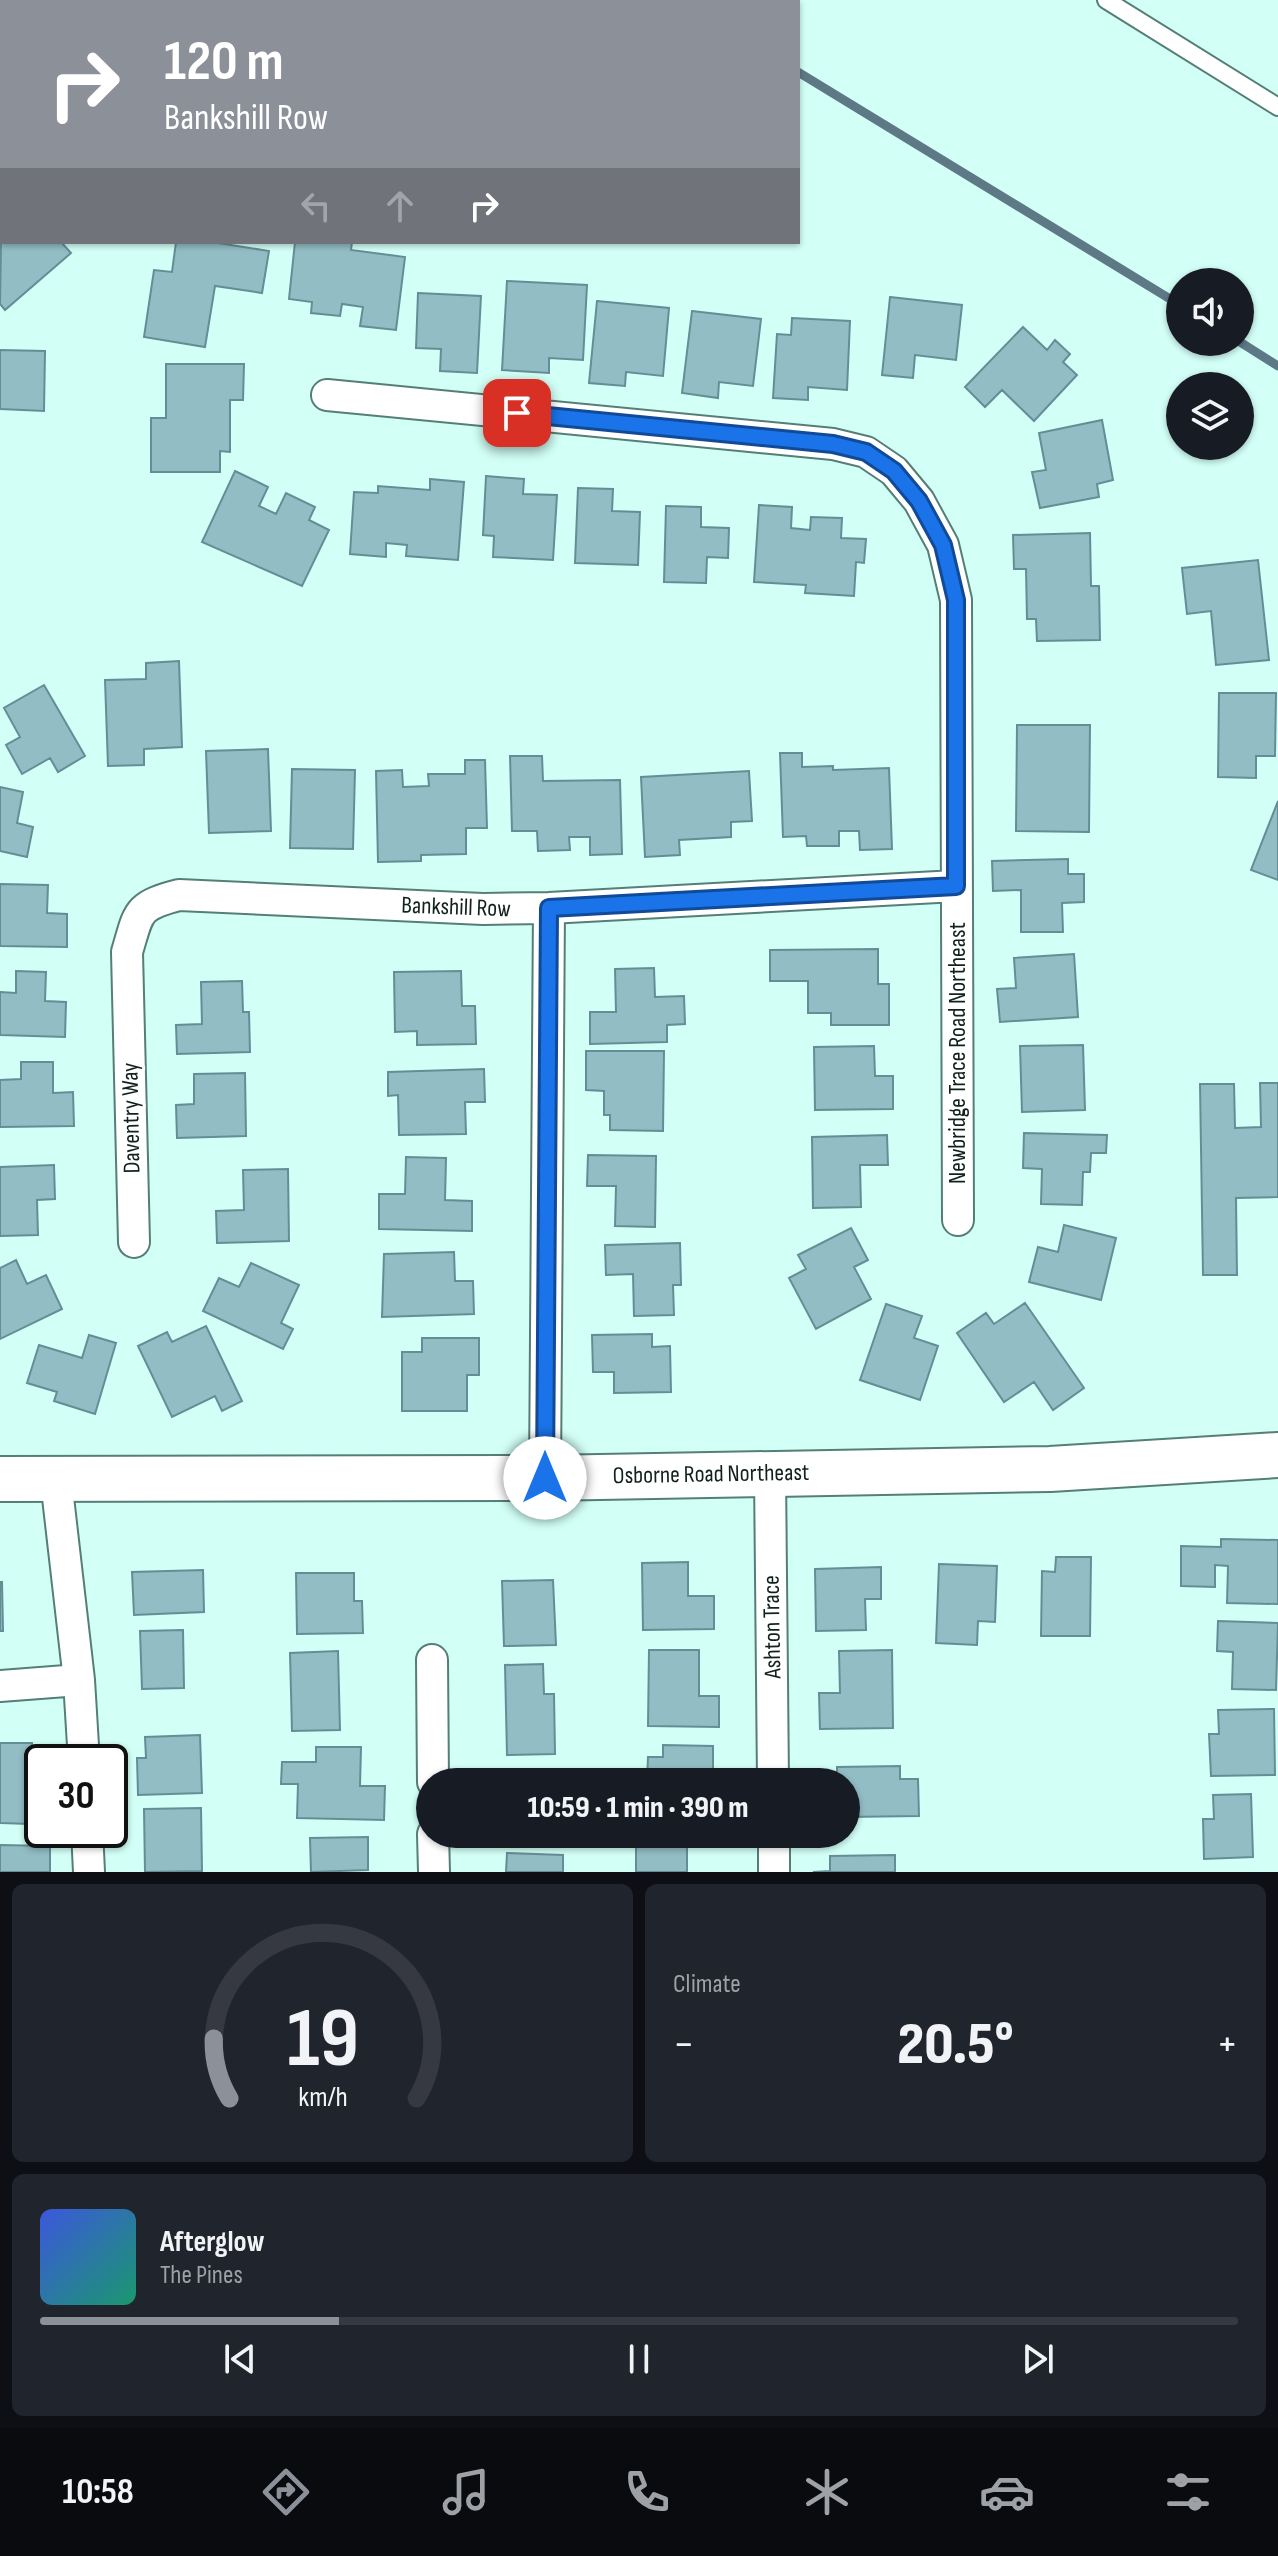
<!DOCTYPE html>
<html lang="en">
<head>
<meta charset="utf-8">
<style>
  :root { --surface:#171b24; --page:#20242c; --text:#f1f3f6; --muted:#9ea1a6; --line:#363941; --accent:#8c9099 }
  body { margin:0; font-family:"Sofia Sans Condensed",sans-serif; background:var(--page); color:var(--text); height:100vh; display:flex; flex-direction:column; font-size:30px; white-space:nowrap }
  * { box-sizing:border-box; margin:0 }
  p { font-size:26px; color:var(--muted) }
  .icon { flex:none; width:44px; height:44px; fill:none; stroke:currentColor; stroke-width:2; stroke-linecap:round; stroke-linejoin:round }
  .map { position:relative; height:1872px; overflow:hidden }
  .sheet { display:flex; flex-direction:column; gap:12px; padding:12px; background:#0d0f14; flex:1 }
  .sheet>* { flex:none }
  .top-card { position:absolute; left:0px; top:0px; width:800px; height:244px; box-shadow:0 2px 6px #0004; background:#8c9099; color:#fff; overflow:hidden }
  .fabs { position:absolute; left:1166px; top:268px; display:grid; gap:16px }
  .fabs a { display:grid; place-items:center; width:88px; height:88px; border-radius:50%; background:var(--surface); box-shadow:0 2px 6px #0004; font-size:40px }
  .speed { position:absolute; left:24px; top:1744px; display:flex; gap:16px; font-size:40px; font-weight:700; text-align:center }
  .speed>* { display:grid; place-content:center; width:104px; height:104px; border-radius:50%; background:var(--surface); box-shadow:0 2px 6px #0004; line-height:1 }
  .speed .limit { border:4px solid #111; border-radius:12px; background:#fff; color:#111 }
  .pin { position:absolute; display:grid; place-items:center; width:68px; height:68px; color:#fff; margin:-34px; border-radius:16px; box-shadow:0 4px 12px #0006 }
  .me { position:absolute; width:88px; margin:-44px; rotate:0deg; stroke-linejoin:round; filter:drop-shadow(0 0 6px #0008) }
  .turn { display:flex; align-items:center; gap:28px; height:168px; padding:0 32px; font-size:36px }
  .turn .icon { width:104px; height:104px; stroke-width:2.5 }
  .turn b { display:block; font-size:56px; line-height:68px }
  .lanes { display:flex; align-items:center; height:76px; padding:0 32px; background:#0003; justify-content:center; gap:40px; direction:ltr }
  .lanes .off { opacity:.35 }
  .big { font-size:60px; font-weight:800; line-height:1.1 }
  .sheet .card { flex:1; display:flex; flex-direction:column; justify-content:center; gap:12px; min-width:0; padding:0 28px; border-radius:12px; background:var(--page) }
  .sheet .dial { align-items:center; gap:0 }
  .dial svg { height:208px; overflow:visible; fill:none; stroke:var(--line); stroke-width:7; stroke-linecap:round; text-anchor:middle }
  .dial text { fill:var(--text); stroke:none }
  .song { display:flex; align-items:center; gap:24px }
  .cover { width:96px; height:96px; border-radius:12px; background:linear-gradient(135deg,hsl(230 70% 55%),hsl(160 70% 35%)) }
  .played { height:8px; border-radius:4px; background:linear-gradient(90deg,var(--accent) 25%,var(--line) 25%) }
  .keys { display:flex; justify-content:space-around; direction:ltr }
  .heat { display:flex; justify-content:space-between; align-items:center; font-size:44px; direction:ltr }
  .sheet .tiles { flex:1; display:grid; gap:12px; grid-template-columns:1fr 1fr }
  .card:last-child { grid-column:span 2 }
  .trip { position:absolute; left:416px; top:1768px; width:444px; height:80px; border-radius:40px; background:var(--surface); box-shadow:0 2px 6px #0004; font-weight:800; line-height:80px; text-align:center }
  .tab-bar { display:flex; height:128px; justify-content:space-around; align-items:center; background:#090b0e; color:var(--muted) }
  .tab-bar .icon { width:56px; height:56px }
  .tab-bar .selected { color:var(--accent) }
  .tab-bar b { font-size:36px; color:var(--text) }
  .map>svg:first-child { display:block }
</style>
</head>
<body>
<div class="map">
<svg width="1278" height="1872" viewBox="0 0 1278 1872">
  <rect width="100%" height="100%" fill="#d2fff6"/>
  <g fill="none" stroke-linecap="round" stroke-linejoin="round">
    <path stroke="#5e7986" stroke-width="9" d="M726,0l1,2
      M798,72l382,233
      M1240,342l38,24"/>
  </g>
  <path fill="#92bdc4" stroke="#648e95" stroke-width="2" d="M46,0h209l-209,2z
    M580,0h77l1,2h-78z
    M2,183v59h59l10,11 -66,57 -5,-6z
    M176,242h36l57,9 -7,42 -47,-7 -10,61 -61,-10 10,-67 18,2z
    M295,242h57l-1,8 54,7 -9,73 -36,-4 3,-19 -21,-3 -2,12 -29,-3 1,-11 -23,-3z
    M507,281l80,4 -4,75 -34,-2v15l-47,-3z
    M418,293l63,3 -4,77 -37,-2 1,-22 -25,-1z
    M890,297l72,8 -6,55 -41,-5 -2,23 -31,-3z
    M597,301l72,7 -6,68 -37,-4 -1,14 -36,-3z
    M692,311l69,8 -8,67 -34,-4 -1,16 -36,-5z
    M792,318l58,3 -3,69 -39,-3v13l-35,-2 4,-64 14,1z
    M1023,327l24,23 8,-10 15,14 -7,8 14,13 -43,46 -32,-31 -17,17 -20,-20z
    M0,350l45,1 -1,60 -44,-2z
    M166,364h78l-1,36h-13v52l-10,-1v21h-69v-54h15z
    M1102,420l11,60 -16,4 2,13 -59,11 -8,-36 14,-2 -7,-37z
    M235,471l33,16 -9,19 17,8 10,-21 29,14 -6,13 20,10 -27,56 -100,-44z
    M486,476l38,3 -1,15 34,1 -4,65 -60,-3 1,-21 -11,-1z
    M430,479l34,3 -6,78 -52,-4 1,-11 -21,-2v14l-36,-3 4,-62 24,1v-7l52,4z
    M578,488l35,1 -1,22 28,1 -2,53 -63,-2z
    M759,505l33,2 -1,21 19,2 1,-13 31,1 -1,20 25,1 -2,24 -8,-1 -2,34 -49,-3 1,-8 -52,-3z
    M666,506l35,1v20l28,1 -1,30 -21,-1 -1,26 -42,-1z
    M1090,533l1,53h8l1,54 -63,1 -1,-22h-9l-1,-50h-12l-1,-34z
    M1258,560l11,100 -53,5 -5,-54 -24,3 -5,-46z
    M179,661l3,86 -38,2v16l-36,1 -3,-86 41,-1v-16z
    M44,685l41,71 -27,16 -8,-14 -28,16 -16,-29 14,-8 -16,-29z
    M1219,693h57l-1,63h-19v22l-38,-1z
    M1017,725h73l-1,107 -73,-1z
    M268,749l3,82 -62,2 -3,-82z
    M780,753h22v14l31,-1v4l56,-2 3,81 -32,1 -1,-19h-20v15h-32l-1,-10 -23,1z
    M510,756h32l1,25 77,-1 2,74 -32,1v-18h-21l1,13 -32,1 -1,-20h-25z
    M465,760h20l2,68h-21v26l-45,1v6l-43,1 -2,-91 26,-1 1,17 26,-1 -1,-12h37z
    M292,769l63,1 -2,79 -63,-1z
    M749,771l3,50 -21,1v15l-52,3 1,15 -35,2 -4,-80z
    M0,787l23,5 -6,31 16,4 -6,30 -27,-6z
    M1278,801v79l-27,-10z
    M1068,859v15h16v28l-22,1 1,29h-42v-42l-28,1 -1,-30z
    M0,884l48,1 -1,28 20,1v33l-67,-1z
    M878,949v35h11v41h-58v-12h-23v-32h-38v-31z
    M1074,954l4,63 -78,5 -3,-33 19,-1 -2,-30z
    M654,968l1,29 29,-1 1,28 -18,1v17l-77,2v-32h26l-1,-43z
    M16,971l30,1 -1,29 21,1 -1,35 -65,-2v-43l16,1z
    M461,971l1,35h13l1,38 -59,1v-14l-22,1 -1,-60z
    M242,981l1,31h6l1,40 -73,2 -1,-29 26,-1 -1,-42z
    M1083,1045l2,65 -63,2 -2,-66z
    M874,1046l1,30h18v33l-78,1 -1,-63z
    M586,1051h78l-1,80 -53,-1v-15h-6v-24l-18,-1z
    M21,1062h32v31l20,-1 1,34 -74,1v-47l21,-1z
    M484,1069l1,33h-20l1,32 -67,1 -1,-40 -10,1v-24z
    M245,1073l1,63 -69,2 -1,-33 18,-1v-30z
    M1260,1083h18v114l-42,1 1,77h-34l-3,-191h34l1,44 26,-1z
    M1024,1133l83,2 -1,18h-15l-1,19h-7l-1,33 -41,-1 1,-35 -19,-1z
    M887,1135l1,30h-28l1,42 -48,1 -1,-71z
    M588,1155l68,1 -1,71 -40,-1 1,-40h-29z
    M406,1157l40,1 -1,42 27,1v30l-93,-2v-35h26z
    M54,1165l1,34 -18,1 1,35 -38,1v-69z
    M288,1169l1,72 -72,2 -1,-32 28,-1 -1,-40z
    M1064,1225l52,13 -15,62 -72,-18 9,-35 20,5z
    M851,1228l17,32 -14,7 17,32 -55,30 -27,-51 17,-9 -8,-14z
    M680,1243l1,42h-8l1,30 -40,1 -1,-42 -27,1 -1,-30z
    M454,1252l1,29h18l1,33 -92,3 2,-63z
    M16,1260l11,24 19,-9 16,34 -62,30v-71z
    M251,1263l48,22 -18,38 12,6 -10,20 -80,-38 16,-33 20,9z
    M1025,1303l59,85 -31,22 -19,-28 -30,20 -47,-69 29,-20 8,11z
    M886,1304l36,12 -8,22 24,8 -18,54 -60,-20z
    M206,1326l36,75 -20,10 -7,-15 -43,21 -34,-71 29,-14 5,10z
    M652,1334v13l18,-1 1,46 -57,1v-21h-21l-1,-37z
    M89,1335l27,8 -21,71 -41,-13 3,-9 -30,-9 12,-38 43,13z
    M422,1338h57v37h-12v36h-65v-59h20z
    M1221,1539l57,1v64l-51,-1 1,-37 -13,-1v22l-34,-1v-40l40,1z
    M1056,1557h35l-1,79h-49l1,-65 13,1z
    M688,1562v34h26v33l-71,1 -1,-67z
    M939,1564l58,2 -2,56 -17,-1 -1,24 -41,-2z
    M881,1567v32h-16l1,31 -50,1 -1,-62z
    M203,1570l1,42 -70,3 -2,-43z
    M296,1573h58v28h8l1,32 -66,1z
    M553,1580l3,65 -52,1 -2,-65z
    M0,1582h2l1,49h-3z
    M1218,1621l60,2 -2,67 -44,-1 1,-37 -16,-1z
    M183,1630l1,58 -42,1 -2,-58z
    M649,1650h50v46h20v31l-71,-1z
    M892,1650l1,78 -73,1 -1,-36h21l-1,-42z
    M338,1651l2,79 -48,1 -2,-78z
    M543,1664l1,30h10l1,60 -48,1 -2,-90z
    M1274,1709l1,66 -64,1 -2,-42h10l-1,-24z
    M200,1735l2,58 -64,2 -1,-37h9l-1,-21z
    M0,1743h32l-2,81 -30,-1z
    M663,1745l50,1v36l-66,-2 1,-23h15z
    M316,1747h45l-1,39h25l-1,34 -87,-2 1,-34h-17l1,-22h34z
    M900,1766v13h18l1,37 -73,1v-35h-30l21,-1v-14z
    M559,1774v8h-63v-6z
    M1251,1794l2,63 -49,2 -1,-40h11l-1,-24z
    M201,1808l1,63 -57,1 -1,-63z
    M636,1834h51v38h-51z
    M368,1837v33l-57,2 -1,-34z
    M0,1845l50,1v26h-50z
    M507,1853l56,2v17h-57z
    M895,1855v17h-82l17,-1v-15z"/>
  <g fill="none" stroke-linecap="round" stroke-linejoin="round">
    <defs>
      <path id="lane" d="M1106,0l172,107"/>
      <path id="street" d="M497,0l10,1
        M0,15l2,-4
        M327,395l506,49 33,8 28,19 25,30 24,44 13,55 2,620
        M134,1242l-7,-290c12,-40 9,-46 52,-57l304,14 66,-1 407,-22
        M770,1473l3,309
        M545,1478l4,-570
        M56,1480l23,200
        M432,1660l1,122
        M0,1686l79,-6 5,82
        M87,1830l2,42
        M433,1834l1,38
        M774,1834v38"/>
      <path id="secondary" d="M0,1479l545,-1 505,-9 228,-14"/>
    </defs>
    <use href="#lane" stroke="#557e77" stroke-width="20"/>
    <use href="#street" stroke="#557e77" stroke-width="34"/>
    <use href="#secondary" stroke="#557e77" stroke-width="48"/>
    <use href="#lane" stroke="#fff" stroke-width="16"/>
    <use href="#street" stroke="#fff" stroke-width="30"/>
    <use href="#secondary" stroke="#fff" stroke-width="44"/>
  </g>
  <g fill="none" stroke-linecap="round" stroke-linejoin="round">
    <defs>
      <path id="route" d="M517,413l316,31 33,8 28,19 25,30 24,44 13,55v286l-407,22 -4,570"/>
    </defs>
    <use href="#route" stroke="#114b97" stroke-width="20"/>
    <use href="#route" stroke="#1a73e8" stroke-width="14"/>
  </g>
  <g text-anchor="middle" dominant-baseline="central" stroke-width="6" stroke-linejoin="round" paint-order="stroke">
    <g font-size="24" fill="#10211e" stroke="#fff">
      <text transform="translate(456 907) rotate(2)">Bankshill Row</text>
      <text transform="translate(957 1053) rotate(-90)">Newbridge Trace Road Northeast</text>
      <text transform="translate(131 1118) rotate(-91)">Daventry Way</text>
      <text transform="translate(711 1474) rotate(-1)">Osborne Road Northeast</text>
      <text transform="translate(772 1627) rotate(-91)">Ashton Trace</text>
    </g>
  </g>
</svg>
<div class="fabs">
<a><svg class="icon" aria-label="sound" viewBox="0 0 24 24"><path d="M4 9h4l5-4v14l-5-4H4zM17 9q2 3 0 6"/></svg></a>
<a><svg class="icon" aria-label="layers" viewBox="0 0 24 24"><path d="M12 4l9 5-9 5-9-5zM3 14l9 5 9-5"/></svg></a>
</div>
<div class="speed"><div class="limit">30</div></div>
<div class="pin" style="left:517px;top:413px;background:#d93025"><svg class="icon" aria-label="arrive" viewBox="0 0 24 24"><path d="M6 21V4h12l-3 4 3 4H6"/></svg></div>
<svg class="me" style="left:545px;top:1478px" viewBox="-20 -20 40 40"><circle r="19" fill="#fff"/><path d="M0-13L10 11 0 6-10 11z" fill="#1a73e8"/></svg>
<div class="trip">10:59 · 1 min · 390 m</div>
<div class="top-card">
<div class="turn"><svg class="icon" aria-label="right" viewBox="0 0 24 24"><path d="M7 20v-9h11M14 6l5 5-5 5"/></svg><div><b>120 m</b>Bankshill Row</div></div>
<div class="lanes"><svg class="icon off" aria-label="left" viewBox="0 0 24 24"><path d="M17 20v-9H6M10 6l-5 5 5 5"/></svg><svg class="icon off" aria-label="ahead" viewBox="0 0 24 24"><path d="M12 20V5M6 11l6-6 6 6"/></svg><svg class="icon" aria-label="right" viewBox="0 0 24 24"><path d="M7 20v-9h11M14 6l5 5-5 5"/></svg></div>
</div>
</div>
<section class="sheet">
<div class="tiles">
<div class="card dial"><svg viewBox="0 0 100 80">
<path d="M14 69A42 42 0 1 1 86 69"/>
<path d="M14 69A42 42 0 0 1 8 46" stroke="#8c9099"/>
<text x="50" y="56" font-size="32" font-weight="700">19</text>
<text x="50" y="72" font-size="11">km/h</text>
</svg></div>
<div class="card"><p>Climate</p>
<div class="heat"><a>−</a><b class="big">20.5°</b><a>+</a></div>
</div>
<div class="card">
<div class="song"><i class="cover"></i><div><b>Afterglow</b><p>The Pines</p></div></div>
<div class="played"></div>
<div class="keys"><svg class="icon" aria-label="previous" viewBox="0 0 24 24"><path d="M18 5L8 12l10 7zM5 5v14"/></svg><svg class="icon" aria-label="pause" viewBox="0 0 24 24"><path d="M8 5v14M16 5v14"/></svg><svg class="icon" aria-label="next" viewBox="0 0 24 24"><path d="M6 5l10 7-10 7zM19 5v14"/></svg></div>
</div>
</div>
</section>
<nav class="tab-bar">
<b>10:58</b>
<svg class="icon selected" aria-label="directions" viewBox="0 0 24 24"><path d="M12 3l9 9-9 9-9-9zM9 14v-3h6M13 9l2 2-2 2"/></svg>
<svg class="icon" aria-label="music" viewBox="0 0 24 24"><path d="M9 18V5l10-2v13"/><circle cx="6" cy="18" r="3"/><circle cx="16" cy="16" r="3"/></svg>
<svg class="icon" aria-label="phone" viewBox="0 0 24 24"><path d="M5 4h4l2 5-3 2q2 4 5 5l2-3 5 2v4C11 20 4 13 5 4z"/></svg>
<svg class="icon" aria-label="climate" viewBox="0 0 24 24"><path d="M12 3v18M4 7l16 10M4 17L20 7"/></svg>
<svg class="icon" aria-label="car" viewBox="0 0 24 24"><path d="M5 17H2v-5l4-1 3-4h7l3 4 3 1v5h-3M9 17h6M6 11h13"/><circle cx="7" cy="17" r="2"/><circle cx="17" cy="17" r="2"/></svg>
<svg class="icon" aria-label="filters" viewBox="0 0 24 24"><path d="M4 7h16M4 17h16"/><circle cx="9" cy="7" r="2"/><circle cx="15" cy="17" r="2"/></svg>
</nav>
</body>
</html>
